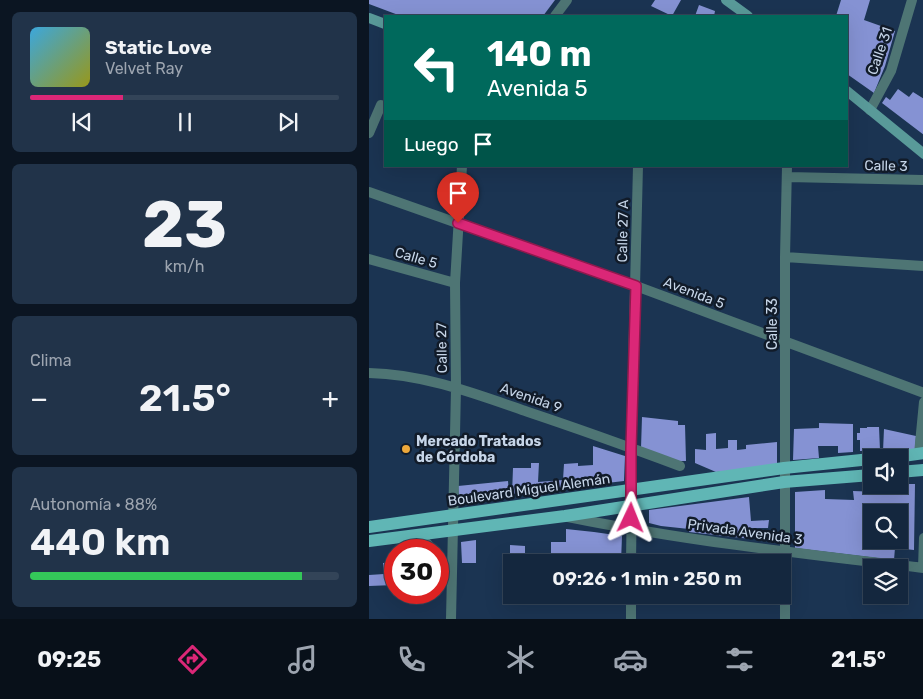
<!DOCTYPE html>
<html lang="es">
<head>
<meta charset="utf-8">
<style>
  :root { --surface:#14273e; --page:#213349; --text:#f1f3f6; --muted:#9da5b0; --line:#334458; --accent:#db2777 }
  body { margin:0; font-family:Rubik,sans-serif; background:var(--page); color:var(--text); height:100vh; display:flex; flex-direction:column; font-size:19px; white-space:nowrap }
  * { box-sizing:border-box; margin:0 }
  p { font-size:16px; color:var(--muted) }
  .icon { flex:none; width:28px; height:28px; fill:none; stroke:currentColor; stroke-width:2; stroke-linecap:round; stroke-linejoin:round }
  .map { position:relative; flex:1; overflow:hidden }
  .drawer { display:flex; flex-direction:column; gap:12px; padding:12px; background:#0b1522; width:369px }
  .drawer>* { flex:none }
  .top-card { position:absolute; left:15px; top:15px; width:464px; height:152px; border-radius:0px; box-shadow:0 5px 20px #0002,0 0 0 1px var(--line); background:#00695c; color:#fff; overflow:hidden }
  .controls { position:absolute; left:494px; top:449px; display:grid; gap:10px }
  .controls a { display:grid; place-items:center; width:45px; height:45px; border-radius:0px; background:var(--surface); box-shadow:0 5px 20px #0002,0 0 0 1px var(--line); font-size:25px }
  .speed { position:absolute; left:15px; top:539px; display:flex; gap:10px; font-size:25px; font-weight:700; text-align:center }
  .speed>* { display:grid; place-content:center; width:65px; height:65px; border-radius:50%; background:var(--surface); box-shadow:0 5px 20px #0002,0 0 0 1px var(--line); line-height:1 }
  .speed .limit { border:8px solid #d22; background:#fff; color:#111 }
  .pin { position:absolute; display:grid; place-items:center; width:42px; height:42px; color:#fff; margin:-51px -21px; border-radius:50% 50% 50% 0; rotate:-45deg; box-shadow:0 0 5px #0007 }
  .pin .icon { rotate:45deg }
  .me { position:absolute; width:55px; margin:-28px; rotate:2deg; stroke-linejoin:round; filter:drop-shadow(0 0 4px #0008) }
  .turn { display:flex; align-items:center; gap:18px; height:105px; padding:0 20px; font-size:22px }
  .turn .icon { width:65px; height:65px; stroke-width:2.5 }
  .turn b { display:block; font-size:35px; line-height:42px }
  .then { display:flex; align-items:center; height:48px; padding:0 20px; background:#0003; gap:10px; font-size:19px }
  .big { font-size:38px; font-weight:600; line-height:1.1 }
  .drawer .widget { flex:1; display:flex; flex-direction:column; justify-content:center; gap:8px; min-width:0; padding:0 18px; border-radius:8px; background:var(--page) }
  .drawer .dial { align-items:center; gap:0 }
  .dial b { font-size:65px; line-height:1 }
  .song { display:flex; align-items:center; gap:15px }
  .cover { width:60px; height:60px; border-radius:8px; background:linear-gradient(135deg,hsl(200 70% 55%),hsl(60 70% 35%)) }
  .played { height:5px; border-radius:2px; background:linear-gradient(90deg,var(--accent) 30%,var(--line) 30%) }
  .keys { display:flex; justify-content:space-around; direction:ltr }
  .heat { display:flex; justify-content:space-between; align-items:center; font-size:28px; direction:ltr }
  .charge { height:8px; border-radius:4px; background:linear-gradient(90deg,#34c759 88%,var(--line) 0) }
  .trip { position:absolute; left:134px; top:554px; width:288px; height:50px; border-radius:0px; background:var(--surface); box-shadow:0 5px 20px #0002,0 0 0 1px var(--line); font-weight:600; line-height:50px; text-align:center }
  .tab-bar { display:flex; height:80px; justify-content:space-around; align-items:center; background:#081019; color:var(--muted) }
  .tab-bar .icon { width:35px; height:35px }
  .tab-bar .selected { color:var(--accent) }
  .tab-bar b { font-size:22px; color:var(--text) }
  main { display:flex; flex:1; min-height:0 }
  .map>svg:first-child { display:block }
</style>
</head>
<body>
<main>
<section class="drawer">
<div class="widget">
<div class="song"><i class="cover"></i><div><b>Static Love</b><p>Velvet Ray</p></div></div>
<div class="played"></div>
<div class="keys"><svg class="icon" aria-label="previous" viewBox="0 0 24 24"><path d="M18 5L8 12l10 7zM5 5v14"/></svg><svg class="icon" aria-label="pause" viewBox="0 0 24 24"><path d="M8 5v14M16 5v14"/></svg><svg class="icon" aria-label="next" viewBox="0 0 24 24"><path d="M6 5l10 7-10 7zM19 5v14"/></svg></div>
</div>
<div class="widget dial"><b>23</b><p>km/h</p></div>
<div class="widget"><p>Clima</p>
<div class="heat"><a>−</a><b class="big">21.5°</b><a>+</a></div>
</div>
<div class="widget"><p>Autonomía · 88%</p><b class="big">440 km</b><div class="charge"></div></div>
</section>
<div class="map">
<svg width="555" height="619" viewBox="0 0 555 619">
  <rect width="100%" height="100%" fill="#1b3452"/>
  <path fill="#8592d3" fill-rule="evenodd" d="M0,0h186l-12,16h-142l-32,-12z
    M286,0h26l-9,16 -21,-10z
    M472,0h29l-6,20 31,11 -10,35 -11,27 -27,-19v-58h-11z
    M330,5l16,6 -1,5h-19z
    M529,89l11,8 4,-5 11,7v36l-42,-32 4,-6 4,3z
    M273,417l36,4v4h7l1,36h-8l-37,-13z
    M450,423l34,1v28l-15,1v-7h-20l1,12 -26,2 1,-31 25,-1z
    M498,427h12l1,23 -20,1v-11h-3v-7h3v-5h7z
    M515,429l32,7 -1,13 -32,2z
    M347,433v16l12,-1v-8h9v10l9,-1v-4l31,-3v24l-61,6 -21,-9v-14l11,1v-16z
    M224,446l32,10 -1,25 -112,13 1,-26h18v-5h8l-1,19 25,-2 1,-16 14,-1v3l15,-1z
    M139,481l1,13 -50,6 -1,-14z
    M530,484h16l-1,66 -19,-2 -1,12 -99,-12v-56l30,-2v9l29,1 -1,-9 26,1v-5l17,1 1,-3zM502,512h28v28h-28z
    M380,497l2,24 18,-1 -1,8h-17v11l-62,-7v-3l-28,-3 -12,-3v-13z
    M197,529l28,3 28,4 -1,26h-40v-7h-15v7h-15v-20h15z
    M107,540v23h-14l-1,-21z
    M141,545l15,1v16h-14v6h-1z
    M26,562v23l-26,1v-11l15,-1 -1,-11z
    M224,595h27v7l-27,-3z"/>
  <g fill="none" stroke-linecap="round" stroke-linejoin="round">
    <path stroke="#4e7574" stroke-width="10" d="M186,16l12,-16
      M501,110l21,-39 21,-71
      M0,133l12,-28 4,1
      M419,177l136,3
      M0,192l267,94 288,107
      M416,257l139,9
      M0,259l86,24
      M0,373c55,1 107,21 159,39 51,17 101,35 152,54
      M550,454l5,-52
      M199,517c118,24 236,37 356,51
      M50,535l14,15
      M69,556l13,16
      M262,562l1,-71 -1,-43 7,-282
      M554,568l1,-30
      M82,619l5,-231 -1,-105 7,-117
      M262,619v-24
      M416,619v-362l2,-91"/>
    <path stroke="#599a99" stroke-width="10" d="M357,0l22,16
      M0,18l16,6
      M478,91l77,63"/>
    <path stroke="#60b6b5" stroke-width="12" d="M520,458l35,-5
      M530,472l25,-2
      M0,527l415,-59 87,-9
      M0,541l196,-25 219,-34 87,-7"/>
  </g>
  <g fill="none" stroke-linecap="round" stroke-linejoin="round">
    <defs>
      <path id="route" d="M89,223l178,63 -5,162v70"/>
    </defs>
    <use href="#route" stroke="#8e194d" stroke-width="12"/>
    <use href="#route" stroke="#db2777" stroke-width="9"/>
  </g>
  <circle fill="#eda83b" stroke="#111b29" stroke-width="2" cx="37" cy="449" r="5"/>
  <g text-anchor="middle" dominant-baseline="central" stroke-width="5" stroke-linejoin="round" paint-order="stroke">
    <g font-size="14" fill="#c6d5e8" stroke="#111b29">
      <text transform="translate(511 51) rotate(-71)">Calle 31</text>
      <text transform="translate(517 166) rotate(1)">Calle 3</text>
      <text transform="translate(254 231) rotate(-89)">Calle 27 A</text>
      <text transform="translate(47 258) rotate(16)">Calle 5</text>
      <text transform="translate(325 293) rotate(21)">Avenida 5</text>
      <text transform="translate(403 324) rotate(-90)">Calle 33</text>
      <text transform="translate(73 348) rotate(-91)">Calle 27</text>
      <text transform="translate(162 398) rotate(19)">Avenida 9</text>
      <text transform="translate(160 490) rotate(-8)">Boulevard Miguel Alemán</text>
      <text transform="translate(376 532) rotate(8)">Privada Avenida 3</text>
    </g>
    <g font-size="14" font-weight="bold" fill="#c6d5e8" stroke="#111b29" text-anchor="start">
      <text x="47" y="441">Mercado Tratados<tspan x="47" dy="16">de Córdoba</tspan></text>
    </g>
  </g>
</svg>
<div class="controls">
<a><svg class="icon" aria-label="sound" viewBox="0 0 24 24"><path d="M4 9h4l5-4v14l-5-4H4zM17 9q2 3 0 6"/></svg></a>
<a><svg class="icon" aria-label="search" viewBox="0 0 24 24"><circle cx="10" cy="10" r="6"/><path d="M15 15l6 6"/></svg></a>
<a><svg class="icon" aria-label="layers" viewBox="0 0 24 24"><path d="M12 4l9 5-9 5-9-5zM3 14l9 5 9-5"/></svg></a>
</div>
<div class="speed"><div class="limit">30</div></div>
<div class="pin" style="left:89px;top:223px;background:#d93025"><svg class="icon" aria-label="arrive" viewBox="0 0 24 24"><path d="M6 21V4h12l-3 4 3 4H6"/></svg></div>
<svg class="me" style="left:262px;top:518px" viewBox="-20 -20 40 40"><path d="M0-17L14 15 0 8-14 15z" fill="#db2777" stroke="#fff" stroke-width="4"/></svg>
<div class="trip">09:26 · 1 min · 250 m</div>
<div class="top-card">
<div class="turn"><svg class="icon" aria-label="left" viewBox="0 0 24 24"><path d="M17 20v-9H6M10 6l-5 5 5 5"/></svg><div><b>140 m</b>Avenida 5</div></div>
<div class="then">Luego<svg class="icon" aria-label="arrive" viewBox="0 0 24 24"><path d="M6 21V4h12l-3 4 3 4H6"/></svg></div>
</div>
</div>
</main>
<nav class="tab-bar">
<b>09:25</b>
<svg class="icon selected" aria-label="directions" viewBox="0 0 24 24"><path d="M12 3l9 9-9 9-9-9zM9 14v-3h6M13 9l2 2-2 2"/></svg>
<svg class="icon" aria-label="music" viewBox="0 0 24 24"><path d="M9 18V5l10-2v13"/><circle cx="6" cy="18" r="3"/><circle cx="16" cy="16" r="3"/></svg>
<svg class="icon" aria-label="phone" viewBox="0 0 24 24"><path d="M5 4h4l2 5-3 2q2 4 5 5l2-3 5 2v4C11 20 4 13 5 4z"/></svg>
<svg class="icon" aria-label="climate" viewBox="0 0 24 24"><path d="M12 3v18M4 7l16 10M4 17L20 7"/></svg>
<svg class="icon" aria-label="car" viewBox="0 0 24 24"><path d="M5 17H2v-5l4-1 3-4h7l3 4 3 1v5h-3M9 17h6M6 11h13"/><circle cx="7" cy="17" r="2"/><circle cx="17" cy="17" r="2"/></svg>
<svg class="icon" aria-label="filters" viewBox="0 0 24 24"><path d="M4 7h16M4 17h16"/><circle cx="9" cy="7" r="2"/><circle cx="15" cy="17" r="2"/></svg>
<b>21.5°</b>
</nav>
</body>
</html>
